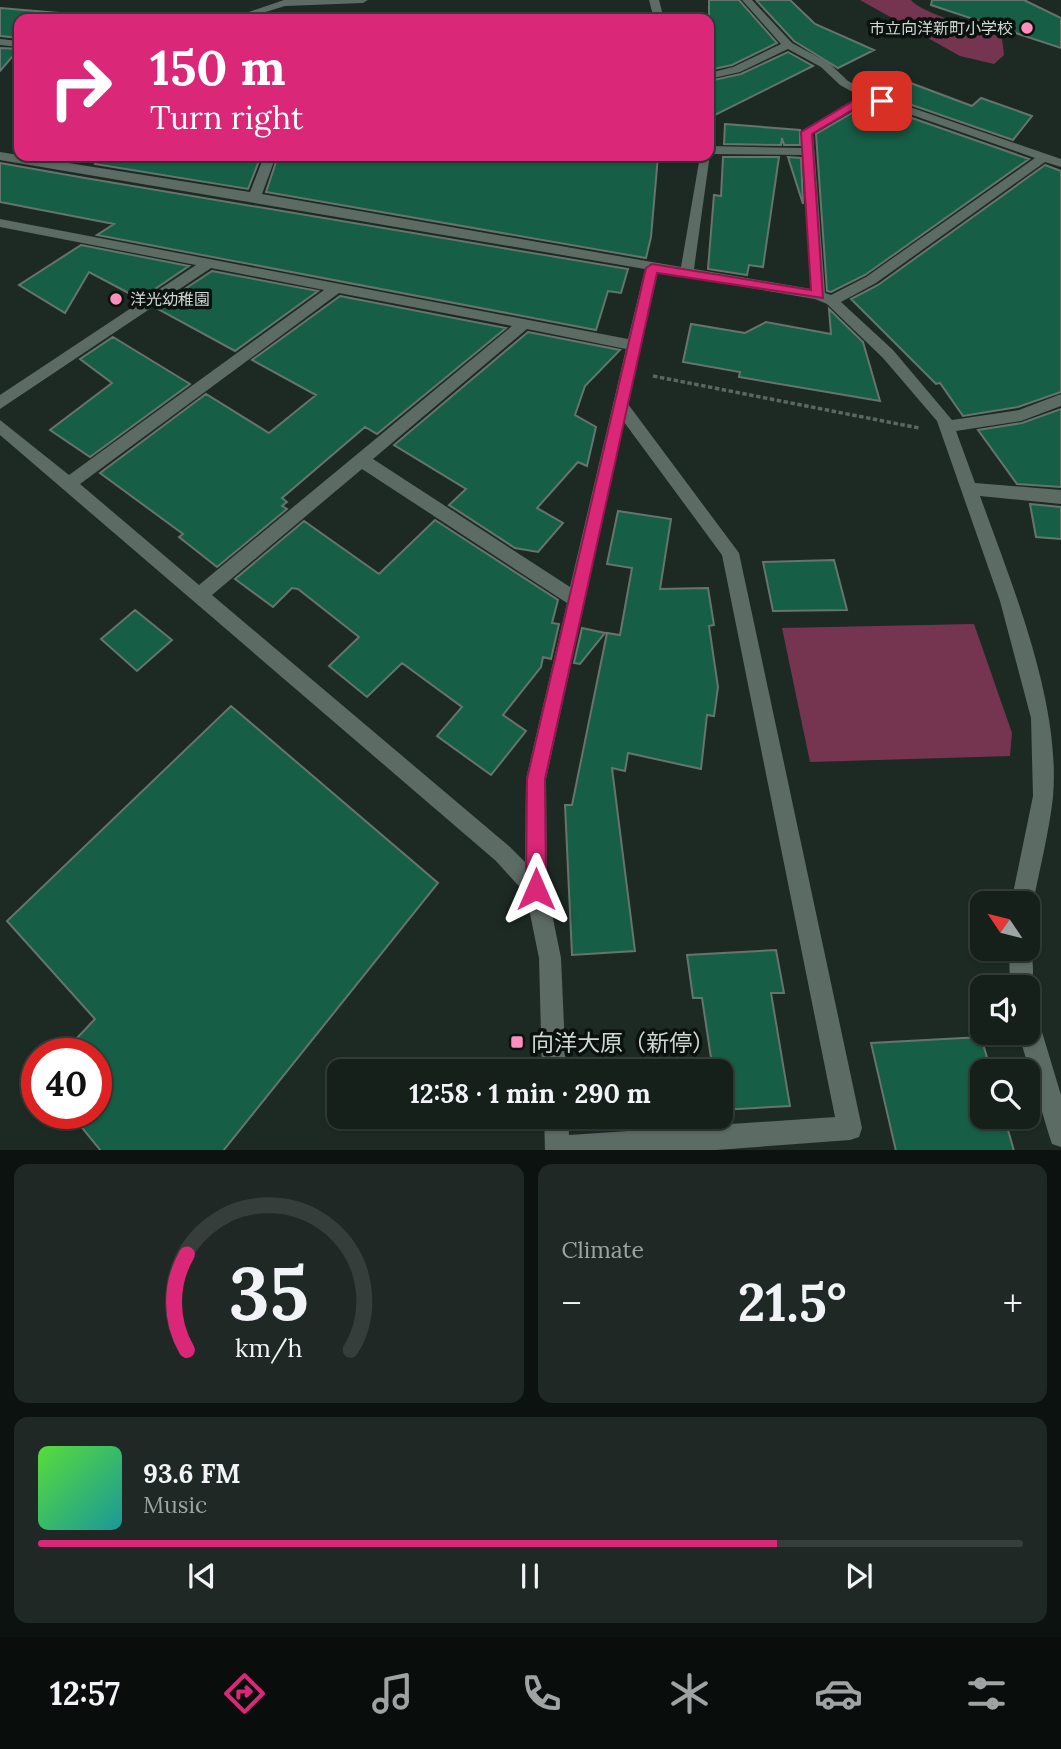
<!DOCTYPE html>
<html lang="en">
<head>
<meta charset="utf-8">
<style>
  :root { --surface:#16201b; --page:#1f2824; --text:#f1f3f6; --muted:#9ea3a3; --line:#353e3a; --accent:#db2777 }
  body { margin:0; font-family:Lora,"Noto Sans JP",serif; background:var(--page); color:var(--text); height:100vh; display:flex; flex-direction:column; font-size:26px; white-space:nowrap }
  * { box-sizing:border-box; margin:0 }
  p { font-size:23px; color:var(--muted) }
  .icon { flex:none; width:38px; height:38px; fill:none; stroke:currentColor; stroke-width:2; stroke-linecap:round; stroke-linejoin:round }
  .map { position:relative; height:1150px; overflow:hidden }
  .details { display:flex; flex-direction:column; gap:14px; padding:14px; background:#0c120f; flex:1 }
  .details>* { flex:none }
  .hud { position:absolute; left:14px; top:14px; width:700px; height:147px; border-radius:14px; box-shadow:0 2px 5px #0004,0 0 0 2px var(--line); background:#db2777; color:#fff; overflow:hidden }
  .needle { width:46px; rotate:305deg }
  .controls { position:absolute; left:970px; top:891px; display:grid; gap:14px }
  .controls a { display:grid; place-items:center; width:70px; height:70px; border-radius:14px; background:var(--surface); box-shadow:0 2px 5px #0004,0 0 0 2px var(--line); font-size:35px }
  .speed { position:absolute; left:21px; top:1038px; display:flex; gap:14px; font-size:35px; font-weight:700; text-align:center }
  .speed>* { display:grid; place-content:center; width:91px; height:91px; border-radius:50%; background:var(--surface); box-shadow:0 2px 5px #0004,0 0 0 2px var(--line); line-height:1 }
  .speed .limit { border:10px solid #d22; background:#fff; color:#111 }
  .pin { position:absolute; display:grid; place-items:center; width:60px; height:60px; color:#fff; margin:-30px; border-radius:14px; box-shadow:0 4px 10px #0006 }
  .me { position:absolute; width:77px; margin:-38px; rotate:0deg; stroke-linejoin:round; filter:drop-shadow(0 0 5px #0008) }
  .turn { display:flex; align-items:center; gap:24px; height:147px; padding:0 21px; font-size:32px }
  .turn .icon { width:91px; height:91px; stroke-width:2.5 }
  .turn b { display:block; font-size:49px; line-height:60px }
  .big { font-size:52px; font-weight:700; line-height:1.1 }
  .details .card { flex:1; display:flex; flex-direction:column; justify-content:center; gap:10px; min-width:0; padding:0 24px; border-radius:14px; background:var(--page) }
  .details .dial { align-items:center; gap:0 }
  .dial svg { height:182px; overflow:visible; fill:none; stroke:var(--line); stroke-width:7; stroke-linecap:round; text-anchor:middle }
  .dial text { fill:var(--text); stroke:none }
  .song { display:flex; align-items:center; gap:21px }
  .cover { width:84px; height:84px; border-radius:10px; background:linear-gradient(135deg,hsl(110 70% 55%),hsl(180 70% 35%)) }
  .played { height:7px; border-radius:4px; background:linear-gradient(90deg,var(--accent) 75%,var(--line) 75%) }
  .keys { display:flex; justify-content:space-around; direction:ltr }
  .heat { display:flex; justify-content:space-between; align-items:center; font-size:38px; direction:ltr }
  .details .tiles { flex:1; display:grid; gap:14px; grid-template-columns:1fr 1fr }
  .card:last-child { grid-column:span 2 }
  .trip { position:absolute; left:327px; top:1059px; width:406px; height:70px; border-radius:14px; background:var(--surface); box-shadow:0 2px 5px #0004,0 0 0 2px var(--line); font-weight:700; line-height:70px; text-align:center }
  .tabs { display:flex; height:112px; justify-content:space-around; align-items:center; background:#090d0b; color:var(--muted) }
  .tabs .icon { width:49px; height:49px }
  .tabs .selected { color:var(--accent) }
  .tabs b { font-size:32px; color:var(--text) }
  .map>svg:first-child { display:block }
</style>
</head>
<body>
<div class="map">
<svg width="1061" height="1151" viewBox="0 0 1061 1151">
  <rect width="100%" height="100%" fill="#1d2a24"/>
  <path fill="#753551" d="M860,0h51c11,14 70,29 91,38l2,17 -10,9 -34,-8z
    M974,624l38,109 -2,23 -200,6 -28,-134z"/>
  <path fill="#175e47" stroke="#66746e" stroke-width="2" d="M709,0h30l38,43 -45,22 -23,5z
    M756,0h34l25,24 59,26 -36,18 -44,-27z
    M932,0h92l37,18v30l-130,-43z
    M0,8l60,5 -6,6h-35v19l-19,-2z
    M0,48l19,1 -19,22z
    M788,52l25,14 -104,52v-37l32,-7z
    M900,79l72,27 9,-8 51,18 -19,24 -136,-47z
    M869,103l160,56 -164,116 -34,17 -4,-1 -11,-157z
    M725,124l75,6v15h-16l-2,-7 -1,7 -57,-1z
    M100,156h161l-13,33 -153,-25z
    M278,156h380l-7,81 -5,21 -380,-66z
    M723,157h56l-16,110 -14,-2 -2,10 -39,-6 6,-74 7,1z
    M788,157l13,1 2,46z
    M0,163l85,15 543,91 -7,24 -13,-2 -12,39 -499,-95 17,-11 -114,-22z
    M1045,165l16,6v221l-43,15 -55,9 -23,-33 -4,1 -85,-85 27,-14z
    M81,245l108,21 -49,33 -51,-27 -24,41 -46,-28z
    M212,271l106,20 -83,60 -79,-43z
    M340,296l166,32 -129,106 -12,-7 -83,71 5,4 -5,4 5,3 -70,58 -38,-30 4,-3 -83,-61 106,-79 63,39 47,-38 -64,-35z
    M829,309l34,33 17,59 -141,-24 1,-5 -57,-10 8,-38 54,9 21,-11 65,12z
    M528,332l92,18 -35,36 -10,29 21,12 -9,39 -9,-4 -41,46 26,15 -25,29 -23,-4 -66,-43 17,-16 -72,-44z
    M113,337l77,47 -100,73 -40,-27 62,-47 -32,-24z
    M1061,409v78l-44,-3 -39,-54 44,-7z
    M1030,504l31,3v32l-25,-2z
    M618,511l53,8 -11,70 48,-1 6,37 -5,1 9,61 -4,29 -7,-1 -6,54 -73,-16 -3,18 -13,-3 23,183 -63,4 -7,-150h7l35,-172 13,2 12,-67 -25,-4z
    M435,520l123,80 -6,23 7,1 -8,35 -8,-2 -2,10 -38,48 23,16 -35,44 -54,-39 25,-29 -60,-44 -35,34 -38,-31 30,-29 -61,-48 -6,-1 -19,19 -38,-28 69,-58 75,53z
    M834,560l13,50 -74,1 -10,-49z
    M135,610l37,30 -35,31 -36,-32z
    M582,628l23,5 -25,31 -6,-1z
    M231,706l207,177 -215,268h-122l-31,-38h26v-59h-34l33,-35 -88,-98z
    M776,950l8,43h-13l19,113 -69,4v-39h-8l-11,-73h-9l-6,-43z
    M981,1037l10,34h-9v45h22l10,35h-118l-25,-108z"/>
  <g fill="none" stroke-linecap="round" stroke-linejoin="round">
    <path stroke="#5b6660" stroke-width="3.5" stroke-dasharray="4.5 2.5" stroke-linecap="butt" d="M653,376l266,52"/>
    <path fill="#5d6b65" fill-rule="evenodd" d="M284,0h84l-5,3 -78,3 -42,13h-15z
      M649,0h10l5,19h-10z
      M742,0h10l40,43 37,20 19,18 24,13 189,65v8l-16,-5 -169,121 -35,19 52,48 59,70 67,-10 42,-16v12l-40,15 -65,10 19,52 86,7v14l-81,-8c32,89 81,206 73,301 -4,35 -13,71 -20,106l-6,9v-9h-16l22,-107 -2,-78 -31,-117 -63,-180 -54,-63 -56,-54 -12,-5 -157,-27 -30,132 111,149 123,575 -3,9 -9,3 -147,11h-158l-1,-35h24l1,19 266,-18 -113,-562 -98,-133 -78,357 1,110 14,69 5,113h-24l-3,-113 -13,-64 -30,-33 -496,-426v-15l69,55 255,-185 -113,-22 -211,141v-14l196,-130 -196,-38v-8l628,120 17,-70 -645,-109v-8l250,40 14,-36h12l-14,38 419,73 19,-111h9v-10l93,2 1,-18 57,-34 -20,-11 -19,-18 -33,-18 -48,23 -31,7v-6l24,-6 48,-23zM869,100l166,58 -169,119 -35,18 -6,-2 -12,-160zM710,154l93,1 8,134 -117,-20zM339,293l173,33 -313,259 -119,-101zM527,329l99,20 -56,238 -197,-128zM362,469l205,134 -41,176 -1,83 -15,-15 -298,-252z
      M0,39l19,2v6l-19,-2z
      M1027,940c7,13 9,44 0,56v-9h-17l-1,-39h18z
      M1027,1010l8,4 4,8 22,73v52l-9,-3 -3,-9 -31,-103h9z"/>
  </g>
  <path fill="#db2777" stroke="#8e194d" stroke-width="2" d="M865,94l22,7 -5,3 -13,-4 -57,34 11,164 -166,-25 -112,506 1,110 -3,7 -7,2 -7,-2 -3,-7 1,-110 119,-511 6,-4 159,26 -10,-158z"/>
  <g fill="#fe8ebd" stroke="#0b110e" stroke-width="2.5">
    <circle cx="1027" cy="28" r="7"/>
    <circle cx="116" cy="299" r="7"/>
    <rect x="510" y="1035" width="14" height="14" rx="3.5"/>
  </g>
  <g text-anchor="middle" dominant-baseline="central" stroke-width="7" stroke-linejoin="round" paint-order="stroke">
    <g font-size="16" fill="#cfd7d3" stroke="#0b110e" text-anchor="end">
      <text x="1013" y="28">市立向洋新町小学校</text>
      <text x="130" y="299" text-anchor="start">洋光幼稚園</text>
    </g>
    <g font-size="23" fill="#cfd7d3" stroke="#0b110e" text-anchor="start">
      <text x="531" y="1042">向洋大原（新停）</text>
    </g>
  </g>
</svg>
<div class="controls">
<a><svg class="needle" viewBox="-14 -14 28 28"><path d="M0-13l5 13h-10z" fill="#e53935"/><path d="M0 13l5-13h-10z" fill="#9ea3a3"/></svg></a>
<a><svg class="icon" aria-label="sound" viewBox="0 0 24 24"><path d="M4 9h4l5-4v14l-5-4H4zM17 9q2 3 0 6"/></svg></a>
<a><svg class="icon" aria-label="search" viewBox="0 0 24 24"><circle cx="10" cy="10" r="6"/><path d="M15 15l6 6"/></svg></a>
</div>
<div class="speed"><div class="limit">40</div></div>
<div class="pin" style="left:882px;top:101px;background:#d93025"><svg class="icon" aria-label="arrive" viewBox="0 0 24 24"><path d="M6 21V4h12l-3 4 3 4H6"/></svg></div>
<svg class="me" style="left:536px;top:889px" viewBox="-20 -20 40 40"><path d="M0-17L14 15 0 8-14 15z" fill="#db2777" stroke="#fff" stroke-width="4"/></svg>
<div class="trip">12:58 · 1 min · 290 m</div>
<div class="hud">
<div class="turn"><svg class="icon" aria-label="right" viewBox="0 0 24 24"><path d="M7 20v-9h11M14 6l5 5-5 5"/></svg><div><b>150 m</b>Turn right</div></div>
</div>
</div>
<section class="details">
<div class="tiles">
<div class="card dial"><svg viewBox="0 0 100 80">
<path d="M14 69A42 42 0 1 1 86 69"/>
<path d="M14 69A42 42 0 0 1 14 27" stroke="#db2777"/>
<text x="50" y="56" font-size="32" font-weight="700">35</text>
<text x="50" y="72" font-size="11">km/h</text>
</svg></div>
<div class="card"><p>Climate</p>
<div class="heat"><a>−</a><b class="big">21.5°</b><a>+</a></div>
</div>
<div class="card">
<div class="song"><i class="cover"></i><div><b>93.6 FM</b><p>Music</p></div></div>
<div class="played"></div>
<div class="keys"><svg class="icon" aria-label="previous" viewBox="0 0 24 24"><path d="M18 5L8 12l10 7zM5 5v14"/></svg><svg class="icon" aria-label="pause" viewBox="0 0 24 24"><path d="M8 5v14M16 5v14"/></svg><svg class="icon" aria-label="next" viewBox="0 0 24 24"><path d="M6 5l10 7-10 7zM19 5v14"/></svg></div>
</div>
</div>
</section>
<nav class="tabs">
<b>12:57</b>
<svg class="icon selected" aria-label="directions" viewBox="0 0 24 24"><path d="M12 3l9 9-9 9-9-9zM9 14v-3h6M13 9l2 2-2 2"/></svg>
<svg class="icon" aria-label="music" viewBox="0 0 24 24"><path d="M9 18V5l10-2v13"/><circle cx="6" cy="18" r="3"/><circle cx="16" cy="16" r="3"/></svg>
<svg class="icon" aria-label="phone" viewBox="0 0 24 24"><path d="M5 4h4l2 5-3 2q2 4 5 5l2-3 5 2v4C11 20 4 13 5 4z"/></svg>
<svg class="icon" aria-label="climate" viewBox="0 0 24 24"><path d="M12 3v18M4 7l16 10M4 17L20 7"/></svg>
<svg class="icon" aria-label="car" viewBox="0 0 24 24"><path d="M5 17H2v-5l4-1 3-4h7l3 4 3 1v5h-3M9 17h6M6 11h13"/><circle cx="7" cy="17" r="2"/><circle cx="17" cy="17" r="2"/></svg>
<svg class="icon" aria-label="filters" viewBox="0 0 24 24"><path d="M4 7h16M4 17h16"/><circle cx="9" cy="7" r="2"/><circle cx="15" cy="17" r="2"/></svg>
</nav>
</body>
</html>
